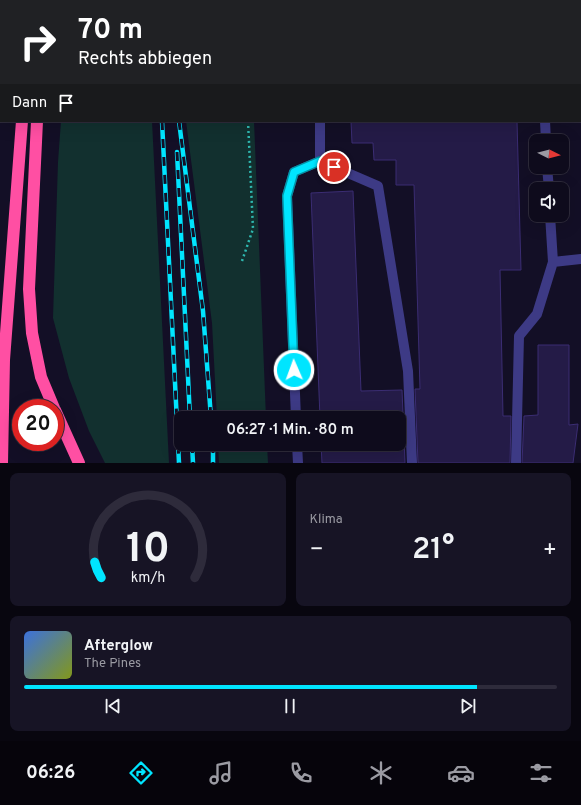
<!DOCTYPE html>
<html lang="de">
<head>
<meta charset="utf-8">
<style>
  :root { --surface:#0e0b1c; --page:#171425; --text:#f1f3f6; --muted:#9b9ba3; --line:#2e2b3b; --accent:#00e5ff }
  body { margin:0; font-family:Overpass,sans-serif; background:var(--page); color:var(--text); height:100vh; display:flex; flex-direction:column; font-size:15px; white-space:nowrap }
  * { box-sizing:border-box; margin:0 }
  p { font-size:13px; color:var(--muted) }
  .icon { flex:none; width:22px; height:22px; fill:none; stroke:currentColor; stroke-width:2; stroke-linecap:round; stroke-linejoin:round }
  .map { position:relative; height:463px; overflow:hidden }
  .sheet { display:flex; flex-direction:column; gap:10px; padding:10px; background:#08060f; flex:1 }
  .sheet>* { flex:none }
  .top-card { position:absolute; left:0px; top:0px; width:581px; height:122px; box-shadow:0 4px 16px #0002,0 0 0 1px var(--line); background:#202124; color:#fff; overflow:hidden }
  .needle { width:26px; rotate:96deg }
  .tools { position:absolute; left:529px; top:134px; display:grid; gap:8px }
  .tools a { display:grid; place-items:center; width:40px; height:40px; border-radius:8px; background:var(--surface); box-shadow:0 4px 16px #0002,0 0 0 1px var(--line); font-size:20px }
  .speed { position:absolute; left:12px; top:399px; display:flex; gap:8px; font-size:20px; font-weight:700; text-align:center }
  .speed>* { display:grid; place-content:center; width:52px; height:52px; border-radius:50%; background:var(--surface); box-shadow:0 4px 16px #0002,0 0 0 1px var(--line); line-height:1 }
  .speed .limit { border:6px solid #d22; background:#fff; color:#111 }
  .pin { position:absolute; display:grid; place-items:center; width:34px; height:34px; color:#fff; margin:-17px; border:2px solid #fff; border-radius:50%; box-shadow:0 1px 4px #0007 }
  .me { position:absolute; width:44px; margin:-22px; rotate:358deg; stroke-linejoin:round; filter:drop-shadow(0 0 3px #0008) }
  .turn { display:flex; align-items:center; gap:14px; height:84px; padding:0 12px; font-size:18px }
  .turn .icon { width:52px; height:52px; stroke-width:2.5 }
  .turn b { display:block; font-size:28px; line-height:34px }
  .then { display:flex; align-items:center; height:38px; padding:0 12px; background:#0003; gap:8px; font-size:15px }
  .big { font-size:30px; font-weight:600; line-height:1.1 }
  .sheet .tile { flex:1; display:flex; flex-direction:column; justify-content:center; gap:6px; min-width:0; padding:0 14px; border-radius:8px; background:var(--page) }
  .sheet .dial { align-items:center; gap:0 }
  .dial svg { height:104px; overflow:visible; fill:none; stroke:var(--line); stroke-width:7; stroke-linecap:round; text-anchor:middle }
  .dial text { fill:var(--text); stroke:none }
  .song { display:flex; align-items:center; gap:12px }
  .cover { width:48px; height:48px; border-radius:6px; background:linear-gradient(135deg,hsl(220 70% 55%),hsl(70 70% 35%)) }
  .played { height:4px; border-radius:2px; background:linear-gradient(90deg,var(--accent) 85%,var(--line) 85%) }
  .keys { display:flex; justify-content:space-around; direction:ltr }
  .heat { display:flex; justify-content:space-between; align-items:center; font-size:22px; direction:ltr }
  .sheet .tiles { flex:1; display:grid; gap:10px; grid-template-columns:1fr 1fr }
  .tile:last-child { grid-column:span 2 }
  .trip { position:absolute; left:174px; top:411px; width:232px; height:40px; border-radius:8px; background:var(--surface); box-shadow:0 4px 16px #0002,0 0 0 1px var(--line); font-weight:600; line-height:40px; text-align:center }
  .tab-bar { display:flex; height:64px; justify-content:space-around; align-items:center; background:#06040b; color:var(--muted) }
  .tab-bar .icon { width:28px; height:28px }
  .tab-bar .on { color:var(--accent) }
  .tab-bar b { font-size:18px; color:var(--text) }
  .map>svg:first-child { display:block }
</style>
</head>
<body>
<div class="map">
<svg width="581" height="463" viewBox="0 0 581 463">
  <rect width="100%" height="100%" fill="#130f26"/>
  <path fill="#12302f" d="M61,121h91l17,342h-64l-16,-32 -20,-53 -16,-60 5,-156z
    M186,121h68l12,297h-49l-5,-95z
    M218,444h49l1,19h-49z"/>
  <path fill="#241b47" stroke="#3b2d73" d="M351,121h166l4,149h-21l3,146h8l-1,47h-92l-3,-74h5l-6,-204h-18v-25h-22l-1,-17h-21z
    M353,191l8,200 41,-1 3,73h-83l-1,-19h78v-26h-79l-9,-225z
    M538,345h31v80l9,-1 -5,39h-51l2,-47 14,-1z"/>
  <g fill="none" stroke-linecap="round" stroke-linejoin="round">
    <path stroke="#2fb8b0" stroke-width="2.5" stroke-dasharray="2 3" stroke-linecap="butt" d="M243,0v1
      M242,261l11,-32 -5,-108"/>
    <path stroke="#3d3a85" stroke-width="10" d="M545,121l1,20
      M320,161l58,25 30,185 4,92
      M547,167l2,22
      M553,262l28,-3
      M296,418l-9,-222 7,-24 26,-11v-40
      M297,444l1,19
      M516,463l3,-127 18,-22 16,-52 -3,-47"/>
    <path stroke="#ff4fa3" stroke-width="12" d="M31,1v-1
      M37,121l-8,168 3,44 9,44 13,31
      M55,410l24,53
      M2,463l2,-103 18,-239"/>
    <defs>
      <path id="rail" d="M156,0v1
        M169,0v1
        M162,121l17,342
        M179,121l24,190 8,107
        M177,152l13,266
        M192,444l1,19
        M213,444v19"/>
    </defs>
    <use href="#rail" stroke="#00e5ff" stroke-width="4.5"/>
    <use href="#rail" stroke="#130f26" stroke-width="3" stroke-dasharray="9" stroke-linecap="butt"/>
  </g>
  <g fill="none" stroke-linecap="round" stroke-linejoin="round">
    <defs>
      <path id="route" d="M294,370l-7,-174 7,-24 26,-11 14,6"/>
    </defs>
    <use href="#route" stroke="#0095a6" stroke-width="10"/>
    <use href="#route" stroke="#00e5ff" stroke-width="7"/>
  </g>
</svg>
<div class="tools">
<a><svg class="needle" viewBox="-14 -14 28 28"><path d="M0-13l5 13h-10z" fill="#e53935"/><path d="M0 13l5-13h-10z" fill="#9b9ba3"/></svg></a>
<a><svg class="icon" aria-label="sound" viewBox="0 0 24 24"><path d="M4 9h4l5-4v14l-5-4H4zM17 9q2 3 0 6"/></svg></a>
</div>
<div class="speed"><div class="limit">20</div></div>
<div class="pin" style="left:334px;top:167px;background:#d93025"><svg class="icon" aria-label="arrive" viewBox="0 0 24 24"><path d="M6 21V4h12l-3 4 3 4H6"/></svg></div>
<svg class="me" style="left:294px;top:370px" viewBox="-20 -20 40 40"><circle r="17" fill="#00e5ff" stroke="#fff" stroke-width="3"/><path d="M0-11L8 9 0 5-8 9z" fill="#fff"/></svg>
<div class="trip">06:27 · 1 Min. · 80 m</div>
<div class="top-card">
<div class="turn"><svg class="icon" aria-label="right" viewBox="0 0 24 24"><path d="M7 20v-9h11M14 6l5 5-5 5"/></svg><div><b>70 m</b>Rechts abbiegen</div></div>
<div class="then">Dann<svg class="icon" aria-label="arrive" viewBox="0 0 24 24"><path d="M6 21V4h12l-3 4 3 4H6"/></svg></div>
</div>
</div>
<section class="sheet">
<div class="tiles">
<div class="tile dial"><svg viewBox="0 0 100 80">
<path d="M14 69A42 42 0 1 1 86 69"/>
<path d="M14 69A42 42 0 0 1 9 57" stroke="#00e5ff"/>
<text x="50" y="56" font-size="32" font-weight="700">10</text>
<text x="50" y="72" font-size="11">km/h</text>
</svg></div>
<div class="tile"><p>Klima</p>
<div class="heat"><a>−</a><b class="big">21°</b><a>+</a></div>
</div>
<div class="tile">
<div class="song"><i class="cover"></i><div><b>Afterglow</b><p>The Pines</p></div></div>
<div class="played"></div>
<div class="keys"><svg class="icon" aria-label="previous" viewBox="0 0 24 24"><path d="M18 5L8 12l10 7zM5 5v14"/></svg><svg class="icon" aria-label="pause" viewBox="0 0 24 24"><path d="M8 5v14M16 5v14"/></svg><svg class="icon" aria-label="next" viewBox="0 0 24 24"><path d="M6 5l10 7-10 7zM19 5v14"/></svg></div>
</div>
</div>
</section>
<nav class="tab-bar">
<b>06:26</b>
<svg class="icon on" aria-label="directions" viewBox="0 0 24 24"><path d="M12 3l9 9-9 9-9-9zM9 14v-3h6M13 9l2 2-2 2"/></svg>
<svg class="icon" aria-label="music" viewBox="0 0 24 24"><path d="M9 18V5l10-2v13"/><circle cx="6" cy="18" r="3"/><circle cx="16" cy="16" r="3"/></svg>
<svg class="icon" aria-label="phone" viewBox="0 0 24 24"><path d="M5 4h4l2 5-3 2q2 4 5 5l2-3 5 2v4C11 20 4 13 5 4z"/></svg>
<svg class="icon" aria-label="climate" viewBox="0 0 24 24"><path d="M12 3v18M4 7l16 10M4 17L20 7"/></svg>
<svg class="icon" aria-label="car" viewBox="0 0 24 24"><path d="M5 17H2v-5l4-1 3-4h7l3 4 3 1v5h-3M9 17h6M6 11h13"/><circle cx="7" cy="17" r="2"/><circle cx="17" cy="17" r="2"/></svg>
<svg class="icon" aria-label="filters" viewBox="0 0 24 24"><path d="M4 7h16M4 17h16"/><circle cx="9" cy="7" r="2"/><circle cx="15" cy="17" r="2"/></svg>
</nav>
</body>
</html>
